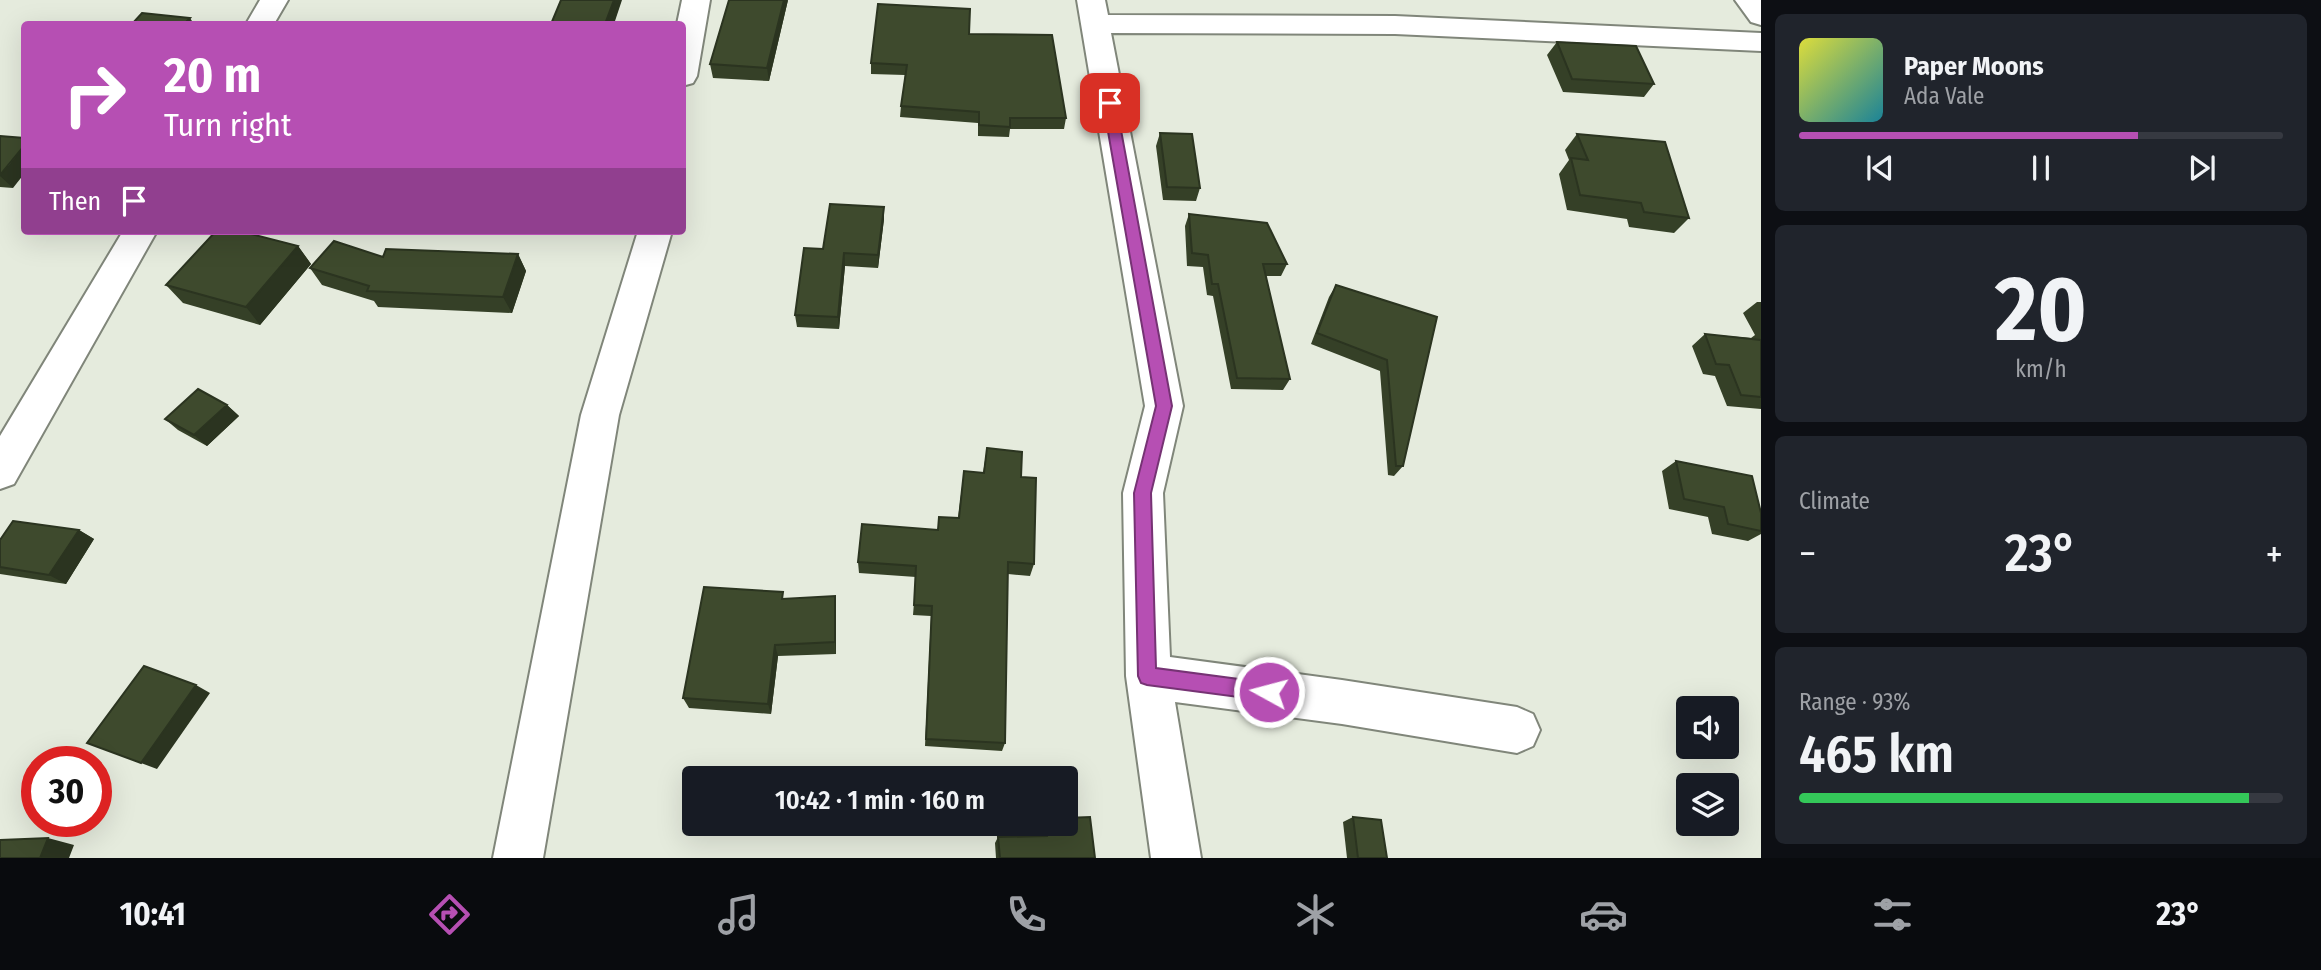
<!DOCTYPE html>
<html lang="en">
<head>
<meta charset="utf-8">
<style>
  :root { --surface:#171b24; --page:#20242c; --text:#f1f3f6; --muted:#9ea1a6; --line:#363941; --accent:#b64fb3 }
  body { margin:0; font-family:"Fira Sans Condensed",sans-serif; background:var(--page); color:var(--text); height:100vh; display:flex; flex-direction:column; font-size:26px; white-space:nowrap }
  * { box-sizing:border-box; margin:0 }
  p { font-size:23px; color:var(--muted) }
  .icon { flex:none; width:38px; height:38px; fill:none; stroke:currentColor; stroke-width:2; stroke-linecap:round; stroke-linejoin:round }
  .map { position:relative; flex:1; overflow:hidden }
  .drawer { display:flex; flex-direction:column; gap:14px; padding:14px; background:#0d0f14; width:560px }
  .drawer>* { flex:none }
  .hud { position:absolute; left:21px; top:21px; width:665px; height:214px; border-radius:7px; box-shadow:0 7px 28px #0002; background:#b64fb3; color:#fff; overflow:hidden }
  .fabs { position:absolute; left:1676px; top:696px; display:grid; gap:14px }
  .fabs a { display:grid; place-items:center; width:63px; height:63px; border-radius:7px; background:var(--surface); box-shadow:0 7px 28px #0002; font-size:35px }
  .speed { position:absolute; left:21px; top:746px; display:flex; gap:14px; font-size:35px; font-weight:700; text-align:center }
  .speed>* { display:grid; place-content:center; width:91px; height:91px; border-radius:50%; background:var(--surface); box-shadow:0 7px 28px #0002; line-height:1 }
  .speed .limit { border:10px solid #d22; background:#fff; color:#111 }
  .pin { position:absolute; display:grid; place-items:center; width:60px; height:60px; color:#fff; margin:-30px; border-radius:14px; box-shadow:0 4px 10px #0006 }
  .me { position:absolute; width:77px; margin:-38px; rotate:277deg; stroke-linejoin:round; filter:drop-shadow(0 0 5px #0008) }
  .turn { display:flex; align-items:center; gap:24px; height:147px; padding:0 28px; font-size:32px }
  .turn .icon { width:91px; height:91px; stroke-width:2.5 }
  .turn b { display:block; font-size:49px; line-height:60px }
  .then { display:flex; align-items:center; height:66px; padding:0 28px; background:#0003; gap:14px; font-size:26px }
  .big { font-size:52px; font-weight:600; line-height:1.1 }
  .drawer .tile { flex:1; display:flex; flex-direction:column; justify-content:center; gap:10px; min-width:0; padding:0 24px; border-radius:10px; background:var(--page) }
  .drawer .dial { align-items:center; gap:0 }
  .dial b { font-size:91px; line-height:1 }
  .song { display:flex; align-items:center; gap:21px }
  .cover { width:84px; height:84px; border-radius:10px; background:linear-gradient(135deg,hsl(60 70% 55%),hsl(190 70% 35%)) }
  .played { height:7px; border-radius:4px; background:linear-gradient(90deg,var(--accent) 70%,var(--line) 70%) }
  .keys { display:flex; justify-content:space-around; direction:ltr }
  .heat { display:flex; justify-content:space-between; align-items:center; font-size:38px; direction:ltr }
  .charge { height:10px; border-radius:5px; background:linear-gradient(90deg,#34c759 93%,var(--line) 0) }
  .trip { position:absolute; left:682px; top:766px; width:396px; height:70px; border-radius:7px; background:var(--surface); box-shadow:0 7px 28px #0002; font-weight:600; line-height:70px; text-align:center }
  .menu { display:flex; height:112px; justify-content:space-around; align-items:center; background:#090b0e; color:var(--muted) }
  .menu .icon { width:49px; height:49px }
  .menu .current { color:var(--accent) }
  .menu b { font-size:32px; color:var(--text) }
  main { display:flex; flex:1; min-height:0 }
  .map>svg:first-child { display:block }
</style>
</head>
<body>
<main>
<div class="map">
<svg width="1761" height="858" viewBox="0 0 1761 858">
  <rect width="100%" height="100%" fill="#e5ebdd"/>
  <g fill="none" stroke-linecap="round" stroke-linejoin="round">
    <defs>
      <path id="street" d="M260,0h28l-14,24h-28z
        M682,0h28l-13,76 -4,7 -11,3v-62h-5z
        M1077,0h28l3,15 287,1 366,17v18l-366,-17 -284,-1 72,373 -20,87 7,164 172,23 175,27 16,7 7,16 -7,16 -16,7 -175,-29 -167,-22 26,156h-50l-25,-182 -3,-183 22,-87z
        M1735,0h26v25l-10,-3z
        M123,231h34l-143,253 -14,5v-53z
        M638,231h34l-53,184 -76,443h-50l88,-443z"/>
    </defs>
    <use href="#street" stroke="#80867a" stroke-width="4"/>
    <use href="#street" fill="#fff" fill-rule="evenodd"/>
  </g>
  <path fill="#354027" d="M788,0l-19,81 -56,-3 -3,-14z
    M969,34l97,84 -2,11h-54l-1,8 -31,-1v-13l-78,-6 1,-11 4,-31 -34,-1v-11z
    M1557,42l97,42 -10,13 -81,-5 -16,-37z
    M1160,133l40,55 -4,13 -33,-1 -7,-54z
    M1577,134l112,84 -15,15 -45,-6 -2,-8 -60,-9 -8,-36 10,-14 -4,-10z
    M0,136l13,52 -13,-1z
    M884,207v12l-6,49 -33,-2 -6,63 -42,-2 -2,-12 28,-66z
    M1189,214l98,50 -6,12h-15l24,103 -7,11 -52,-1 -18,-93 -6,-1 -4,-28 -16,-1 -2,-40z
    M298,246l13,18 -51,61 -77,-22 -17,-18z
    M518,254l8,17 -14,42 -134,-6 -4,-6 -52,-16 -12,-17 73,-11z
    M1336,285l101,32 -34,149 -9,10 -6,-1 -8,-104 -69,-27 18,-47z
    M1757,302h4v107l-34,-3 -12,-30 -12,-2 -11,-28 13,-12 46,4 4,-3 -12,-22z
    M227,405l12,11 -32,30 -29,-16 -13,-11z
    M987,448l34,29 13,87 -4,12 -22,-2 -3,169 -3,8 -77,-5 6,-130 -18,-1 3,-38 -57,-4 -1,-11 79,-32 21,-12 6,-47 19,2z
    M1676,461l85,52v21l-13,7 -36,-7 -4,-17 -39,-8 -7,-38z
    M79,530l15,9 -28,45 -66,-10v-34z
    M784,599l52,10v45l-58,2 -7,58 -82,-6 -6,-10z
    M1353,817l34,41h-40l-4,-36z
    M1041,824h25l29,34h-99l-1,-15 3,-6 43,-1 -1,-11z"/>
  <path fill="#2b3420" d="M614,0h8l-8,24h-9z
    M784,0h4l-19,81 -2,-13z
    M190,18l4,6h-10z
    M24,146v28l-11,14 -13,-12z
    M884,207v12l-6,49v-13z
    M298,246l13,18 -51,61 -14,-18z
    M844,253l1,13 -6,63 -1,-12z
    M518,254l8,17 -14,42 -9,-16z
    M227,405l12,11 -32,30 -13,-11z
    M79,530l15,9 -28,45 -17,-9z
    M835,596l1,13v45l-1,-12z
    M775,645l3,11 -7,58 -3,-10z
    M196,685l14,8 -53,76 -16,-6z
    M48,838l26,7 -5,13h-29z"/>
  <path fill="#3e4a2d" stroke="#2b3420" stroke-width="2" d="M561,0h53l-9,24h-54z
    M729,0h55l-17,68 -57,-4z
    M878,4l92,5 -1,25 83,1 14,83h-56v9l-31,-2v-13l-78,-6 6,-41 -36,-2z
    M142,13l48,5 -6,6h-52z
    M1557,42l79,4 18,38 -82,-5z
    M1160,133l32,1 8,54 -33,-1z
    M1577,134l88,8 24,76 -45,-6 -3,-9 -61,-8 -9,-37 17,2z
    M0,136l24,2v8l-24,29z
    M830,204l54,3 -6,48 -34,-2 -6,64 -43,-2 9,-67 19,1z
    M1189,214l78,9 20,41h-24l27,115 -53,-1 -19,-94h-6l-4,-29 -16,-2z
    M216,231h23l59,15 -52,61 -80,-22z
    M334,241l49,16 3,-8 132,5 -15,43 -136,-6 2,-5 -59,-18z
    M1336,285l101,32 -34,149h-7l-9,-106 -70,-27z
    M1705,334l56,6v57l-20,-2 -12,-30 -13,-1z
    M198,389l29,16 -33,30 -29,-16z
    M987,448l35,4 -1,25 15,1 -2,86 -26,-2 -3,181 -79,-4 6,-133 -18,-1 2,-39 -58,-4 4,-38 76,6 1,-13 20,1 5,-47 20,2z
    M1676,461l76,15 9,37v18l-33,-7 -4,-17 -40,-8z
    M13,521l66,9 -30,45 -49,-8v-27z
    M704,587l79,5 -1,7 53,-3v46l-60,3 -7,59 -85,-6z
    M144,666l52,19 -55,78 -54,-20z
    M1090,817l5,41h-95l-2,-21 49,-1 -1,-12h20v-6z
    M1353,817l28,3 6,38h-29z
    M48,838l-8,20h-40v-18z"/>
  <path fill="#b64fb3" stroke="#763374" stroke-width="2" d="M1110,99l6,4 56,303 -21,87 5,175 113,15 7,3 2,6 -2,7 -7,2 -122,-16 -6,-2 -3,-7 -4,-183 22,-87 -53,-303z"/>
</svg>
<div class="fabs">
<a><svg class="icon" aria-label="sound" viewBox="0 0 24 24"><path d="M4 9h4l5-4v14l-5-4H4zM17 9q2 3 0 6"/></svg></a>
<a><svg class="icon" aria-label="layers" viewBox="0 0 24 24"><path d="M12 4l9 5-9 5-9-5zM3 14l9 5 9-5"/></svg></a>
</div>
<div class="speed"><div class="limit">30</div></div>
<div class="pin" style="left:1110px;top:103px;background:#d93025"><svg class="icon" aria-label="arrive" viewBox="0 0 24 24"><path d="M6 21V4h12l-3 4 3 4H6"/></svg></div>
<svg class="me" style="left:1269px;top:692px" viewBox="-20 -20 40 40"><circle r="17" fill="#b64fb3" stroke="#fff" stroke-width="3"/><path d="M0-11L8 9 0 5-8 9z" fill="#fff"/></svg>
<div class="trip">10:42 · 1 min · 160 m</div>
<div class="hud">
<div class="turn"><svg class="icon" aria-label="right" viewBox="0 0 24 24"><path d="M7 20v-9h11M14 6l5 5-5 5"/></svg><div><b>20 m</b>Turn right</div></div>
<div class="then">Then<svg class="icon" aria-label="arrive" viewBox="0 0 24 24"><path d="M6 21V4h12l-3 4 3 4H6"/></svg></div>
</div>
</div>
<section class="drawer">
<div class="tile">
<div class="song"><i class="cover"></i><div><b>Paper Moons</b><p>Ada Vale</p></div></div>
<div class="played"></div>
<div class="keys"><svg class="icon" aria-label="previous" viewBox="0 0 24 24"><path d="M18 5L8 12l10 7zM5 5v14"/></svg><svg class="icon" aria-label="pause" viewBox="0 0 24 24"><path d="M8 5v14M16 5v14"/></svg><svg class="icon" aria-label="next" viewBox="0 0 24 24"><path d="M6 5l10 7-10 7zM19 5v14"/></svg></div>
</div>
<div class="tile dial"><b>20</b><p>km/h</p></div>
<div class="tile"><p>Climate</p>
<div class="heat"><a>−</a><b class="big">23°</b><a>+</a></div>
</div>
<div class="tile"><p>Range · 93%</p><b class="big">465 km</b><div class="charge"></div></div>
</section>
</main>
<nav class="menu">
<b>10:41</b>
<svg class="icon current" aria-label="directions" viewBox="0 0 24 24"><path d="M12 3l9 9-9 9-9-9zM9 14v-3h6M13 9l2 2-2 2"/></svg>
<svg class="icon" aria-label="music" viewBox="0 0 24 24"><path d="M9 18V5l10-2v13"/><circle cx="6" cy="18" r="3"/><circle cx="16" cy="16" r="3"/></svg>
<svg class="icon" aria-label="phone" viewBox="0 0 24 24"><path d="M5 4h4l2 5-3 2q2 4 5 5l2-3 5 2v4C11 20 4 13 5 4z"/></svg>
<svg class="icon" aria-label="climate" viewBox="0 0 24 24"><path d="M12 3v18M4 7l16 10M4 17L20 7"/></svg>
<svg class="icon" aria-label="car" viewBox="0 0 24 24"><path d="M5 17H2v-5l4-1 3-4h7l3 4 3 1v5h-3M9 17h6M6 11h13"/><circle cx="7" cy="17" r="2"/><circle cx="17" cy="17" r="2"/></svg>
<svg class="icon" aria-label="filters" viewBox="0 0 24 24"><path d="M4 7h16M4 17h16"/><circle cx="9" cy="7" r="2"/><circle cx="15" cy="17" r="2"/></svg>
<b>23°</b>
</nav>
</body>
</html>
